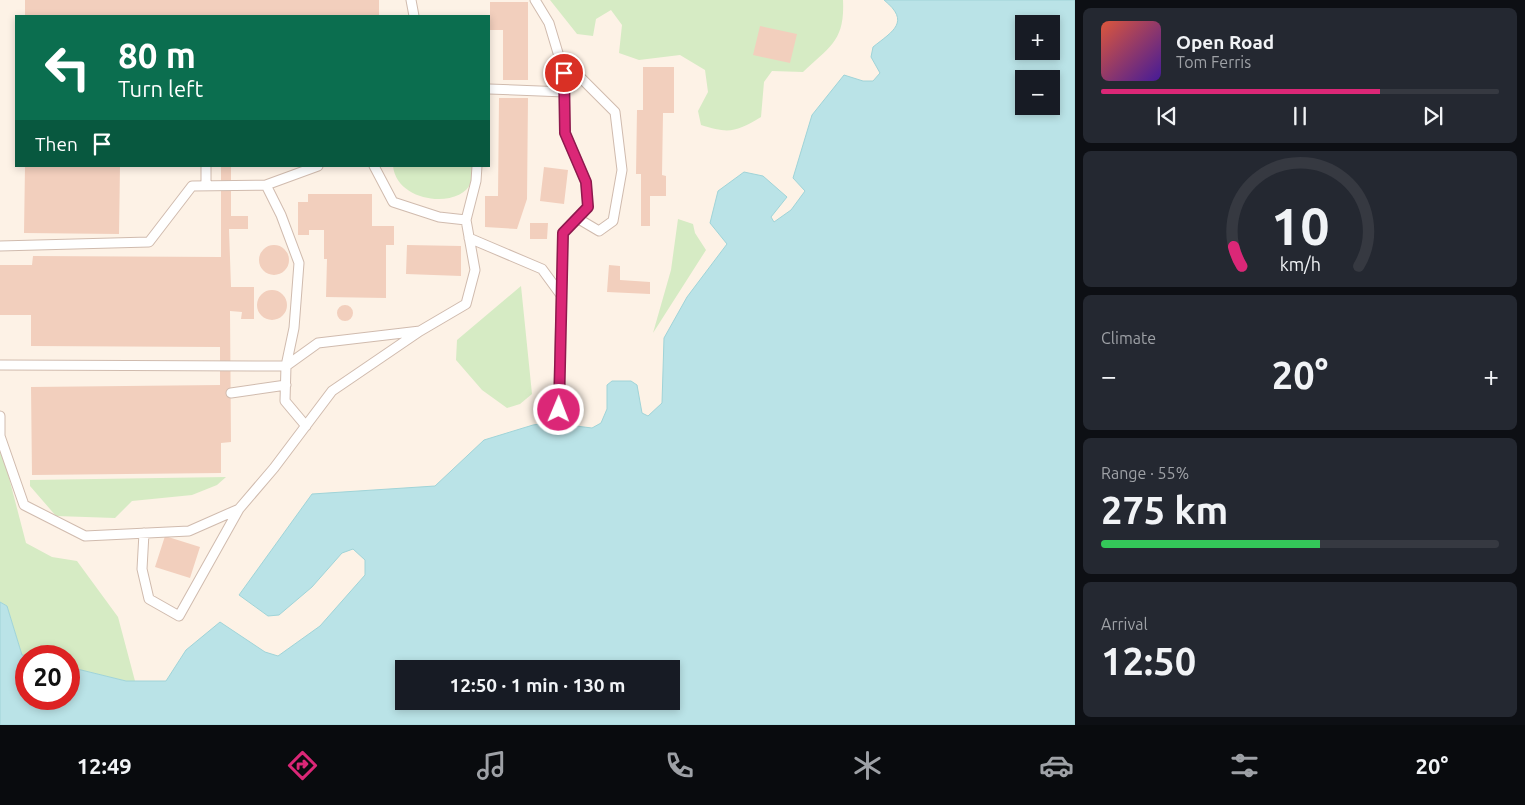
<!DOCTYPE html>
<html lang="en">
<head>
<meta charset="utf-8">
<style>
  :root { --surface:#171b24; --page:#242831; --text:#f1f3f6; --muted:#9ea1a6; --line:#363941; --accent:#db2777 }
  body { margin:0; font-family:Ubuntu,sans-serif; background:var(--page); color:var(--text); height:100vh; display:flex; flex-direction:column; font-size:19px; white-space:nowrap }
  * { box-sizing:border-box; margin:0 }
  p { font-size:16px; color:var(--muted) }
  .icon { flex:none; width:28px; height:28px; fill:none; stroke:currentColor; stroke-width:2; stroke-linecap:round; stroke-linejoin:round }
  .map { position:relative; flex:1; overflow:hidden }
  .panel { display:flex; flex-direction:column; gap:8px; padding:8px; background:#0d0f14; width:450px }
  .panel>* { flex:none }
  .banner { position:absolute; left:15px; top:15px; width:475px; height:152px; border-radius:0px; box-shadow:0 2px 8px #0003; background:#0b6e4f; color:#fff; overflow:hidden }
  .buttons { position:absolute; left:1015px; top:15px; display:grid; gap:10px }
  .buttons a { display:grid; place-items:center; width:45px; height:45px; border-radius:0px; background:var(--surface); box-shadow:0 2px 8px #0003; font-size:25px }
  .speed { position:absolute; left:15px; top:645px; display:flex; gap:10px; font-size:25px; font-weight:700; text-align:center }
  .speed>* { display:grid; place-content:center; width:65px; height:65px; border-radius:50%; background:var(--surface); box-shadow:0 2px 8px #0003; line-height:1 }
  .speed .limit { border:8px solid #d22; background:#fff; color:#111 }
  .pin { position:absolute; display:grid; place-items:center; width:42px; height:42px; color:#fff; margin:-21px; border:2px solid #fff; border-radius:50%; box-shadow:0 1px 5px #0007 }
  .me { position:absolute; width:55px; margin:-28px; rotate:1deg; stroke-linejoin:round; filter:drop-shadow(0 0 4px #0008) }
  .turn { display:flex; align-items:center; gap:18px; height:105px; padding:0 20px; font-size:22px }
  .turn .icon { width:65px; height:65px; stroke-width:2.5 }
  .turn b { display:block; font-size:35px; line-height:42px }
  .then { display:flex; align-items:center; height:48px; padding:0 20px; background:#0003; gap:10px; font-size:19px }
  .big { font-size:38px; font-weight:700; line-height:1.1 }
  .panel .tile { flex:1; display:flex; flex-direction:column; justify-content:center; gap:8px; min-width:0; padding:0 18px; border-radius:8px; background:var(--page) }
  .panel .dial { align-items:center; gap:0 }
  .dial svg { height:130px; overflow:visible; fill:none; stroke:var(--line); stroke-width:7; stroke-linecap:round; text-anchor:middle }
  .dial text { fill:var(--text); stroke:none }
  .song { display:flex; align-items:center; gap:15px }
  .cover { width:60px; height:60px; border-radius:8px; background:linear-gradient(135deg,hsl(10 70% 55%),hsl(260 70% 35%)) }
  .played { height:5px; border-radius:2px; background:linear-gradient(90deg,var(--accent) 70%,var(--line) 70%) }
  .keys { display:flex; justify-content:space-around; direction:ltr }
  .heat { display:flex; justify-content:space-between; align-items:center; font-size:28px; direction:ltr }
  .charge { height:8px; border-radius:4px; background:linear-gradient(90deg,#34c759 55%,var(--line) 0) }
  .trip { position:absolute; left:395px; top:660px; width:285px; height:50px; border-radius:0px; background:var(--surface); box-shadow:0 2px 8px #0003; font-weight:700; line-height:50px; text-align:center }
  .tab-bar { display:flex; height:80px; justify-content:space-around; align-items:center; background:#090b0e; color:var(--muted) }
  .tab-bar .icon { width:35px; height:35px }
  .tab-bar .active { color:var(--accent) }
  .tab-bar b { font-size:22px; color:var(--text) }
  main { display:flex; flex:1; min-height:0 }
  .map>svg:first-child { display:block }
</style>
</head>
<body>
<main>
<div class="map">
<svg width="1075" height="725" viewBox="0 0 1075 725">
  <rect width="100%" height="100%" fill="#fdf2e6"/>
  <path fill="#d6ebc4" d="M550,0h293c2,41 -13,46 -40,72l-31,-1 -8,11 -3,35c-25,15 -32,17 -60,8l-3,-14 10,-19 -3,-22 -25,-15 -41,5 -20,-7 3,-28 -11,-15 -15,9 -3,17 -16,-2z
    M393,166h79c0,5 1,12 -1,16 -9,27 -74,22 -78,-16z
    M678,219l15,5 2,9 11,17 -53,83 18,-63z
    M521,286l11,108 -12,10 -13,4 -25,-18 -26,-30 1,-20z
    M0,443l26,100 26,14 25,4 41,56 17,64h-9l-57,-14v-11l-47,-1 -15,-49 -7,-4z
    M226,477l-9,8 -25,10 -60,6 -17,17 -59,-2 -26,-30v-6z"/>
  <path fill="#bae3e7" stroke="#a0d4d8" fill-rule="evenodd" d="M884,0h191v725h-1075v-123l7,4 15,49 6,1 -2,43h43v-32l57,14h40l20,-31 34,-28 45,30 13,4 42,-30 45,-51v-15l-12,-11 -11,4 -30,34 -33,28 -11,1 -29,-21 73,-101 123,-8 49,-46 49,-15 25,-4 18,5 16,2 9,-5 6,-14v-24l5,-4h19l6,4 5,28 6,3 14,-13 2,-65 23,-41 40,-53 -17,-21 8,-32 26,-19 19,4 24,21 -16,20 3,5 17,-12 14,-19 -12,-13 19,-63 32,-40 19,6h10l7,-8 -9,-16 2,-10c20,-16 38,-25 11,-47zM1024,24h27v27h-27zM1024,79h27v27h-27zM404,669h267v32h-267z"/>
  <path fill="#f2cfbd" d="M25,0h354v16h-354z
    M490,2h38v78h-25v-50h-13z
    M760,26l37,8 -7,29 -37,-8z
    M643,67h31v46h-11l-1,62 4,1v20h-16v30h-9v-52h-5l1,-64h6z
    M499,98h29l-1,101 -10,30 -32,-2v-31h13z
    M25,166h95l-1,68 -95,-1z
    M221,166h10v50h17v13h-19l2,58h23v32h-13l1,-7 -12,-1 1,131 -10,1v30l-189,2 -1,-88 189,-2v-38l-189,-1v-31h-31v-50h32l1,-9 188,1z
    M544,167l24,3 -4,34 -24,-3z
    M308,194h64v32h22v19h-8v53l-60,-1 1,-38h-3v-29h-15v5h-11v-33h10z
    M530,223h18l-1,16h-17z
    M407,245l54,1v30l-55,-2z
    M259 260a15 15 0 1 1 30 0a15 15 0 1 1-30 0Z
    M609,265l11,1v14l30,2v12l-43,-2z
    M257 305a15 15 0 1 1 30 0a15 15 0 1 1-30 0Z
    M337 313a8 8 0 1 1 16 0a8 8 0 1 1-16 0Z
    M165,536l35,11 -10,31 -35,-11z"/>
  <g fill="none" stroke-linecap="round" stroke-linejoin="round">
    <defs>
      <path id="lane" d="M411,0l3,16
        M535,0l14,23 15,50 1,60 21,49 2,25 -25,26 -5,188
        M561,58l54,54 7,58 -9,51 -14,10 -22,-13
        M489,89l76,3
        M206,166v20
        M374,166l19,36 46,15 27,3 10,-39 1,-15
        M469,238l73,31 19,26
        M0,246l149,-4 43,-56 74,-1 52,-19
        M0,365l286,1 8,-38 5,-65 -18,-48 -15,-30
        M231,393l55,-8
        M0,416v20l24,69 61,31 104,-5 50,-22 35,-41 58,-77 88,-60
        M306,426l-21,-25 1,-35 32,-23 102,-12 46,-27 9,-34 -9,-50
        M144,533l-2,36 7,30 30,17 60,-107"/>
    </defs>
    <use href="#lane" stroke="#d0bbae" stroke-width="11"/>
    <use href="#lane" stroke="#fff" stroke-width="9"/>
  </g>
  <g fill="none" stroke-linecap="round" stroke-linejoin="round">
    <defs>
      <path id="route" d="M559,410l4,-177 25,-26 -2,-25 -21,-49 -1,-60"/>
    </defs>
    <use href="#route" stroke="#8e194d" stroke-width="12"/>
    <use href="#route" stroke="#db2777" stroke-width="9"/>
  </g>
</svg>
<div class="buttons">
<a>+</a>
<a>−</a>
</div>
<div class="speed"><div class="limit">20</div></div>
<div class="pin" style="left:564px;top:73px;background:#d93025"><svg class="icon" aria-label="arrive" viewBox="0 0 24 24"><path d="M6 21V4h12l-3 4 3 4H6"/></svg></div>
<svg class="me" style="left:559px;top:410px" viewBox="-20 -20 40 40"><circle r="17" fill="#db2777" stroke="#fff" stroke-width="3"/><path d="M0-11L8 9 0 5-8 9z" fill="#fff"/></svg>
<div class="trip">12:50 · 1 min · 130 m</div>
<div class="banner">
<div class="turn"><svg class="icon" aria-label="left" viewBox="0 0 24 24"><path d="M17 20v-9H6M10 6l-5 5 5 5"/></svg><div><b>80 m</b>Turn left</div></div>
<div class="then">Then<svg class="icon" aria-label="arrive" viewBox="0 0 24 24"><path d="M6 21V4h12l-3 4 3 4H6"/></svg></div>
</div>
</div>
<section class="panel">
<div class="tile">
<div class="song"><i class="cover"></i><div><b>Open Road</b><p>Tom Ferris</p></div></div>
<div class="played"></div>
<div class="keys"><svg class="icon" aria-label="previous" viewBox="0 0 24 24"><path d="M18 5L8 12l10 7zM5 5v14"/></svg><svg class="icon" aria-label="pause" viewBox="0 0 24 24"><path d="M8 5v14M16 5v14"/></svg><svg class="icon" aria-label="next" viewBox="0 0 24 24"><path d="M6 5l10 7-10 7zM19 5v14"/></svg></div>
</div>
<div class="tile dial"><svg viewBox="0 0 100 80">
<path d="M14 69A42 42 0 1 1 86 69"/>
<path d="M14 69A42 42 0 0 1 9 57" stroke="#db2777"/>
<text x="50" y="56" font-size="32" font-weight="700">10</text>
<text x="50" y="72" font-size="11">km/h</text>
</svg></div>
<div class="tile"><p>Climate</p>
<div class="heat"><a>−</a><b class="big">20°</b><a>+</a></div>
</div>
<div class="tile"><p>Range · 55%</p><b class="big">275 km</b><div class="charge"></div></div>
<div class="tile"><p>Arrival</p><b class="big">12:50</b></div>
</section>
</main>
<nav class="tab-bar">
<b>12:49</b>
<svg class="icon active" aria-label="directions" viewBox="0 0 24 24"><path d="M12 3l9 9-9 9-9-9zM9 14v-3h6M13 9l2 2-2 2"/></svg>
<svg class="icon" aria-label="music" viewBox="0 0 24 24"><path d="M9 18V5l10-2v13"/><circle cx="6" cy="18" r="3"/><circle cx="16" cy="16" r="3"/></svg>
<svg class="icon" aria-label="phone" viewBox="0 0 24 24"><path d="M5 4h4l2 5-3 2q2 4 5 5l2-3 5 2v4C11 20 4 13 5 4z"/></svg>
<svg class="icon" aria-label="climate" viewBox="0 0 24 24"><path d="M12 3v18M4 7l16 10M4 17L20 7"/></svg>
<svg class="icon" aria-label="car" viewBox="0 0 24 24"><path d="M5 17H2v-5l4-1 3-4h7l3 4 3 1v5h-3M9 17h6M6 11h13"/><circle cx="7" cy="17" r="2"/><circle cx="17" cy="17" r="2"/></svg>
<svg class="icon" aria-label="filters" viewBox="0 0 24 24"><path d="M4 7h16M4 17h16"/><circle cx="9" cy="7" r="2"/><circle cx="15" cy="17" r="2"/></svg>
<b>20°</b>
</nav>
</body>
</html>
